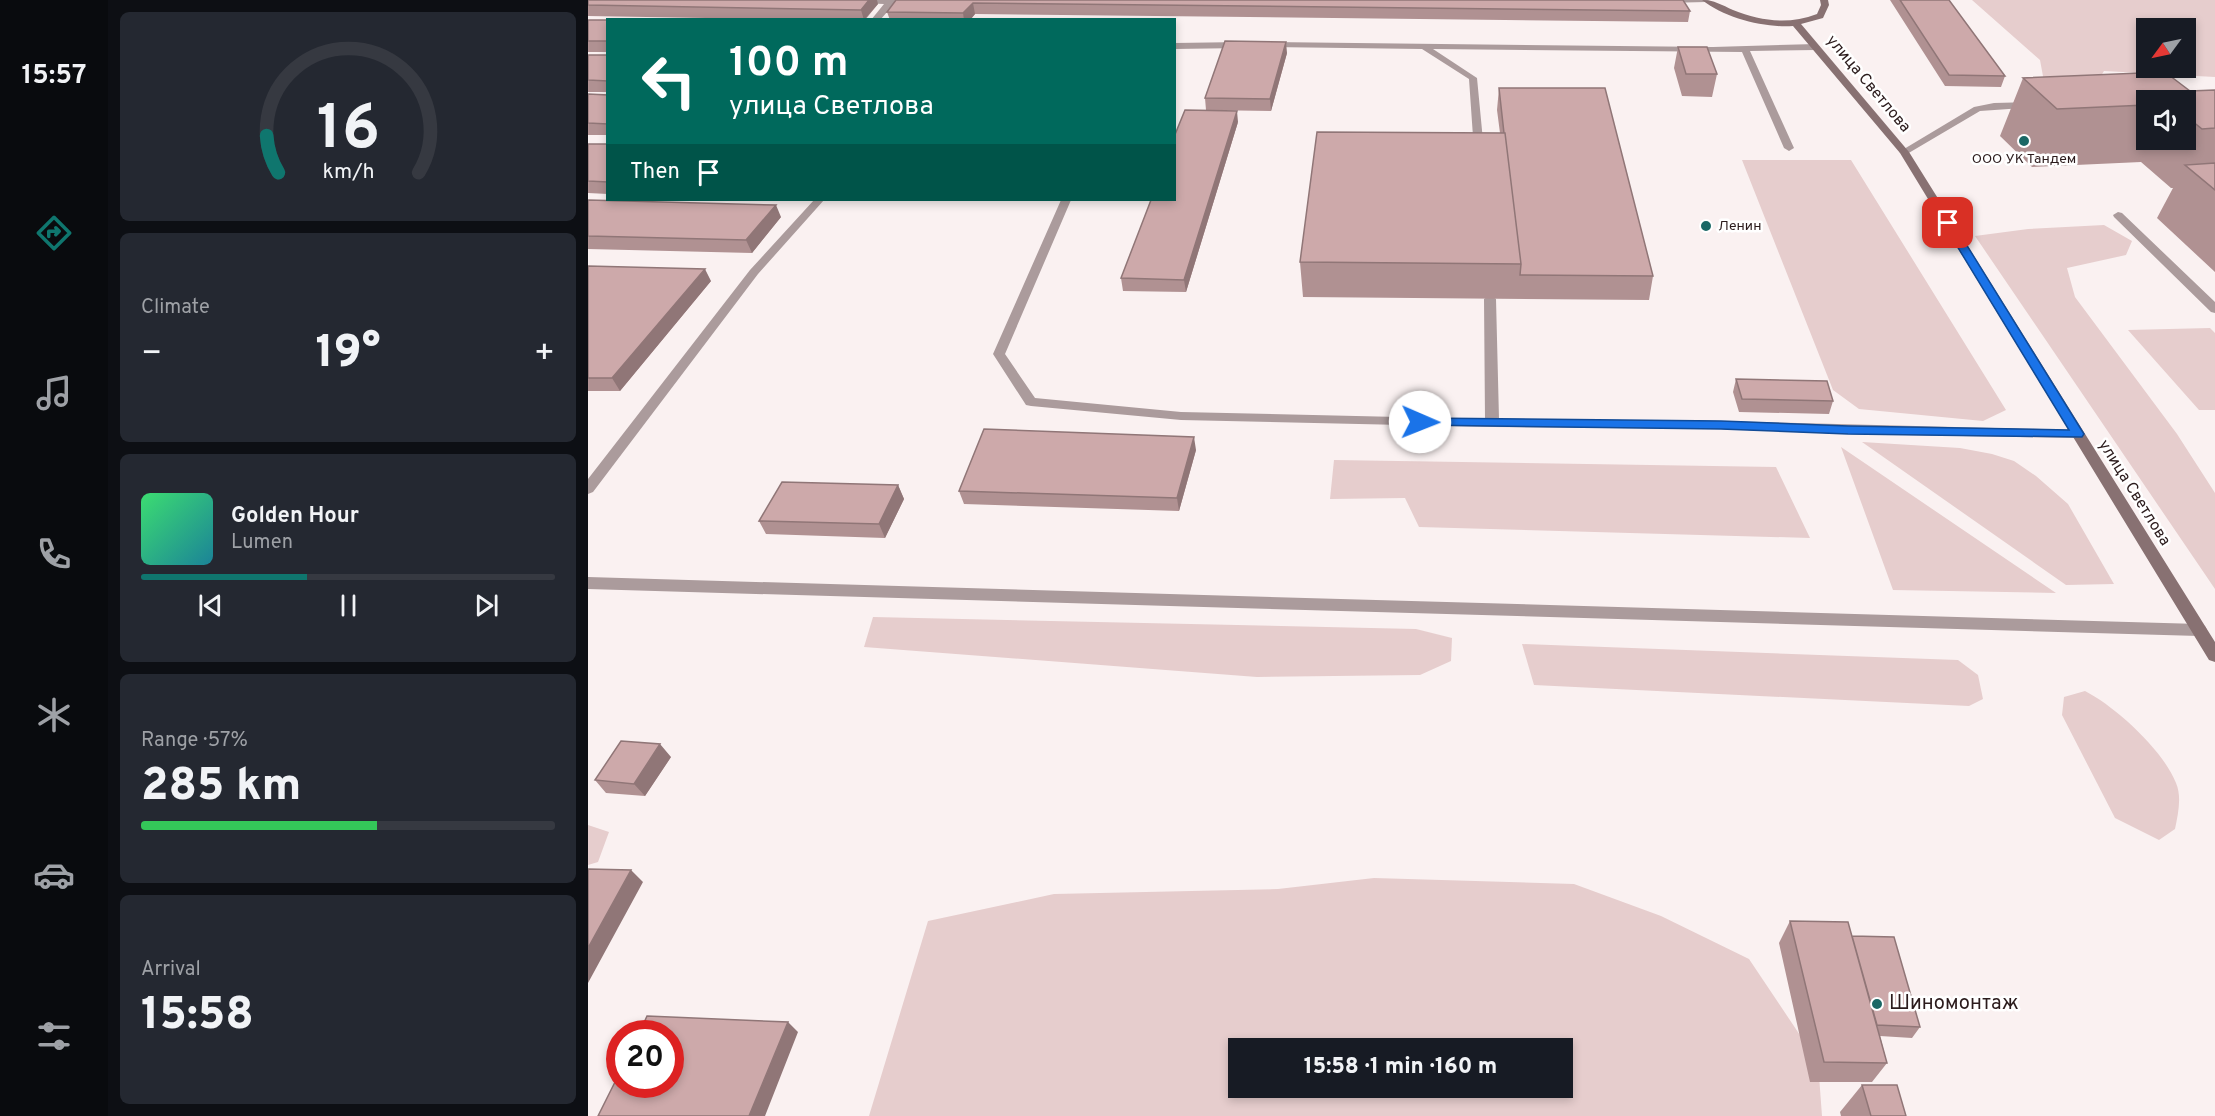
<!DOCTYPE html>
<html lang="en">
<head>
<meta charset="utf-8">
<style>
  :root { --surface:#171b24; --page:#242831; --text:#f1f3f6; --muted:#9ea1a6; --line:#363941; --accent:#0f766e }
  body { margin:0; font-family:Overpass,sans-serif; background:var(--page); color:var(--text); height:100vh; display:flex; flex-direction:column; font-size:22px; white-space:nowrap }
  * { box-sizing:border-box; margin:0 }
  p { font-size:20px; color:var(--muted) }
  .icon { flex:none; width:33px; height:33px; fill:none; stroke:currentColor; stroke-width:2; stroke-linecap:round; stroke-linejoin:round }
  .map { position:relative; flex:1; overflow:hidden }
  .panel { display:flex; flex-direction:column; gap:12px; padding:12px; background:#0d0f14; width:480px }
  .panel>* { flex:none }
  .guide { position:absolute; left:18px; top:18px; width:570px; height:183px; border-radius:0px; box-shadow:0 3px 9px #0003; background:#00695c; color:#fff; overflow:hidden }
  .needle { width:39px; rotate:237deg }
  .controls { position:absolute; left:1548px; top:18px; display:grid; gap:12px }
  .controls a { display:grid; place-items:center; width:60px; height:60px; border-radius:0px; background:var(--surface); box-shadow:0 3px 9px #0003; font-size:30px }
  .speed { position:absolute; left:18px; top:1020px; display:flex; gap:12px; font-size:30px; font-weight:700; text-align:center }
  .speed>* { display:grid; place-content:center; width:78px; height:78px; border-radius:50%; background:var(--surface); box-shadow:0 3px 9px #0003; line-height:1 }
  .speed .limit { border:9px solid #d22; background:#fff; color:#111 }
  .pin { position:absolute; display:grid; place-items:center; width:51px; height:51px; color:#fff; margin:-26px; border-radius:12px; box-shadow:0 3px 9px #0006 }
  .me { position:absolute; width:66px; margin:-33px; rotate:91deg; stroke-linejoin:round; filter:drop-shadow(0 0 4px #0008) }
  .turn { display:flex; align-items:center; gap:21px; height:126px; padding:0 24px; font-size:27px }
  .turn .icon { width:78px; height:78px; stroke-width:2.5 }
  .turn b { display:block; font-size:42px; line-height:51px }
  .then { display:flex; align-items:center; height:57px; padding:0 24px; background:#0003; gap:12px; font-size:22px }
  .big { font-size:45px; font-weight:800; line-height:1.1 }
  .panel .widget { flex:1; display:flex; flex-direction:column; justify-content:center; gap:9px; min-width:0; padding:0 21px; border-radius:9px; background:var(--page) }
  .panel .dial { align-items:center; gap:0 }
  .dial svg { height:156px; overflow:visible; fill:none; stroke:var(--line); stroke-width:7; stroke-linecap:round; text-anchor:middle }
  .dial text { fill:var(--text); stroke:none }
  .song { display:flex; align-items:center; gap:18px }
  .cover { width:72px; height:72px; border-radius:9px; background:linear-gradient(135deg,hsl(140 70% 55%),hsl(190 70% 35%)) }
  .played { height:6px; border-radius:3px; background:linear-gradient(90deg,var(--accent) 40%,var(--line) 40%) }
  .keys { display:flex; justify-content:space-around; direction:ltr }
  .heat { display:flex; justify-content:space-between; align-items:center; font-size:33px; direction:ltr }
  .charge { height:9px; border-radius:4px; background:linear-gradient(90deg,#34c759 57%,var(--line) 0) }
  .trip { position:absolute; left:640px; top:1038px; width:345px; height:60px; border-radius:0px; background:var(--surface); box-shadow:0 3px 9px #0003; font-weight:800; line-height:60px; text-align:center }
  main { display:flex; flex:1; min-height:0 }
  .tabs { display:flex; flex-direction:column; width:108px; justify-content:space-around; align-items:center; background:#090b0e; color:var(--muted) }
  .tabs .icon { width:42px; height:42px }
  .tabs .active { color:var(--accent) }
  .tabs b { font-size:27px; color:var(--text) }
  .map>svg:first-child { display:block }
</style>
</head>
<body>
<main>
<nav class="tabs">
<b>15:57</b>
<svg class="icon active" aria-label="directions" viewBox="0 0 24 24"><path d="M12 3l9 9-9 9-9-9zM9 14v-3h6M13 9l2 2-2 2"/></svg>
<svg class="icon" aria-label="music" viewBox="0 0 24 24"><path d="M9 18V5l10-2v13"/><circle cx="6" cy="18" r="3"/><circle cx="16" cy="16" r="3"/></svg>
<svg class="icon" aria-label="phone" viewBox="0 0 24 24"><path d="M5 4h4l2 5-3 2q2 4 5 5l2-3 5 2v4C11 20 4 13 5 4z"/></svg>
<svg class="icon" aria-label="climate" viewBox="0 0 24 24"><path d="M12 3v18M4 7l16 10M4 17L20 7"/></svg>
<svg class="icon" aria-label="car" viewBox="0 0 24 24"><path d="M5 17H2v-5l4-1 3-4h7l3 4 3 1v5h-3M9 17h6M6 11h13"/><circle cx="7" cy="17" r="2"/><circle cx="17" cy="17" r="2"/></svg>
<svg class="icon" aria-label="filters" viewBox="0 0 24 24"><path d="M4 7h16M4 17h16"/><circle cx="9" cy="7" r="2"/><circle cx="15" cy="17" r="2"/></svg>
</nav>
<section class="panel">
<div class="widget dial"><svg viewBox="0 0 100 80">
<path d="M14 69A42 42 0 1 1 86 69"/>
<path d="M14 69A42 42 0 0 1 8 50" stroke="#0f766e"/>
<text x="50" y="56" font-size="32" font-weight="700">16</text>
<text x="50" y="72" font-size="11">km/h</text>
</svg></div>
<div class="widget"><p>Climate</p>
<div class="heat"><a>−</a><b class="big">19°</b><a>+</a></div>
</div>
<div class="widget">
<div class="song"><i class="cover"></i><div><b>Golden Hour</b><p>Lumen</p></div></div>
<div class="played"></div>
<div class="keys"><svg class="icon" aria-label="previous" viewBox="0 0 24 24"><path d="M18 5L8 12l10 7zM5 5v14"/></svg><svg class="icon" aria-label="pause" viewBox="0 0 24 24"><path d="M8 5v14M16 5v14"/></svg><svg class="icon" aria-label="next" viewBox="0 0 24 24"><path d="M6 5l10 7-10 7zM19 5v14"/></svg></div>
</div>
<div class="widget"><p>Range · 57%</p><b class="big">285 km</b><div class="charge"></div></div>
<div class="widget"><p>Arrival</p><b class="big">15:58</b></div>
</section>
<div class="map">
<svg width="1627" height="1116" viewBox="0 0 1627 1116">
  <rect width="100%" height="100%" fill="#faf1f1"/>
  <path fill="#e6cdcd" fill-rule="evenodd" d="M1384,0h243v77l-111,-6 -16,25 -43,-9 -5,-27zM1558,28h40v40h-40z
    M1154,160h109l155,250 -23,11 -124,-12 -26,-19z
    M1516,225l28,16 -6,14 -59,13 8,29 102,137 38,59v96l-240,-353 53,-7z
    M1622,328l5,5v77h-16l-71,-80z
    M1274,442l98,6 32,6 22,7 22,15 32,28 46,80 -48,1z
    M1253,447l215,146 -163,-3z
    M746,460l442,7 34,71 -391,-11 -14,-29 -75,1z
    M285,617l543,12 36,9 -1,23 -31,14 -163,2 -393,-30z
    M934,644l436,16 20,15 5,24 -14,7 -435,-21z
    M1497,691c31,16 78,59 91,92 6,14 2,31 -1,46l-16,11 -44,-22 -53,-103 2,-18z
    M0,825l21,7 -11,30 -10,3z
    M786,878l200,6 87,32 88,43 69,103 4,54h-953l59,-195 126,-27 224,-5zM651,1048h324v40h-324z"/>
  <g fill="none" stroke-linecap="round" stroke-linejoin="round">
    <path fill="#ab9b9c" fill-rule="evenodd" d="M268,0h40v2l-16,18h-9l13,-16 -25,-1z
      M1073,0h49l-4,2 -42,1z
      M679,42l446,5 103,-3 4,3 -4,3 -66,1 44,97 -5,3 -5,-3 -42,-96 -309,-3 44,29 7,73 -5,3 -5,-3 -5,-72 -47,-30 -158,-2 -1,-2z
      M586,43l69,-1 4,3 -4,3 -69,1z
      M1445,102l5,3 -2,2 -56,4 -73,43 -8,-2 75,-45 20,-4z
      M226,200h10l-66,74 -165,218 -5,2v-15l162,-209z
      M473,200h10l-66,154 30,44 146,14 304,7 -1,-120 6,-4 6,4 3,120 222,2 357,9 7,4 -7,4 -230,-4 -127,-5 -229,-2 -311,-7 -150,-14 -5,-1 -33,-51z
      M1530,212l4,1 93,89v11l-4,-1 -97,-95 -1,-2z"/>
    <path fill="#ab9b9c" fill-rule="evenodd" d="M0,577l1611,47 6,2 2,4 -2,4 -6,2 -1611,-47z"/>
    <path fill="#887172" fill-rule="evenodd" d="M1114,0c12,0 20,5 31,10 28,11 55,15 84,4l4,-9 -1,-5h8l1,5 -6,13 -22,6 108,128 306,490v20l-6,-2 -309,-507 -107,-127c-29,2 -68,-8 -91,-26z"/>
  </g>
  <path fill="#b09192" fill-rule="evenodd" d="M0,0l290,4 -13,16h-51l-226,-4z
    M308,0l794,11 -2,11 -713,-8 -5,6h-80l-3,-8z
    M1302,0h59l56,76 -4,11 -56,-1z
    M0,20h20v32h-20z
    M1090,47l39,27 -5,23 -30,-1 -8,-28z
    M699,53l-16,58 -65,-1 -1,-12z
    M0,55h20v37h-20z
    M1435,78l167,13 25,-1v182l-58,-54 16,-30h-2l-30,-26 -109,5 -32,-31zM1558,100h40v40h-40z
    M911,88l154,188 -4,24 -346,-3 -3,-35 200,-129 -3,-23z
    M0,94l20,1v40h-20z
    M650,122l-52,170 -63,-1 -2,-13z
    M0,144h20v50l-20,-1z
    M0,200l193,17 -29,36 -164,-4z
    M183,200h38l-1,1z
    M0,266l123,15 -91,110h-32z
    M1148,379l97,22 -4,13 -90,-2 -6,-20z
    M608,450l-17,61 -215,-7 -5,-13z
    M310,485l6,14 -19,39 -119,-4 -7,-13z
    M83,757l-26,39 -39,-3 -11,-13z
    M1202,921l62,15 68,91 -8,11 -32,-2 7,27 -15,19h-62l-31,-139z
    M1274,1085l44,31h-65l-1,-4z"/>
  <path fill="#907677" d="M281,0h8l1,4 -14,16 -3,-10z
    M385,3l2,11 -5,6h-6l-1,-7z
    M698,42l1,11 -16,58 -1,-12z
    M649,111l1,11 -52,170 -2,-12z
    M188,205l5,12 -29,36 -6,-13z
    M117,269l6,12 -91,110 -8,-13z
    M606,437l2,13 -17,61 -2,-13z
    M310,485l6,14 -19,39 -6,-14z
    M72,744l11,13 -26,39 -11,-12z
    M43,870l12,12 -55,101v-35z
    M200,1022l10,10 -33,84h-16z"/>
  <path fill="#cda9aa" stroke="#907677" stroke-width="1.5" d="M0,0h281l-8,10 -273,-5z
    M308,0h787l7,11 -717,-8 -10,10 -76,-1z
    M1312,0h49l56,76 -56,-1z
    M0,20h20v21h-20z
    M637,41l61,1 -16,57 -65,-1z
    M1090,47h29l10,27h-31z
    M0,55h20v26l-20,-1z
    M1577,72l25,19 25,-1v38l-13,1 -16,-13v-16h-40v5l-89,4 -34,-31z
    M911,88h106l48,188 -133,-1 1,-11 -16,-131h-1z
    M0,94l20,1v29l-20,-1z
    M597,110l52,1 -53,169 -63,-2 30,-78h23v-63z
    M729,132l188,1 16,131 -221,-2z
    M0,144h20v38l-20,-1z
    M1627,163v27l-30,-25z
    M0,200l188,5 -30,35 -158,-4z
    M0,266l117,3 -93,109h-24z
    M1148,379l91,2 6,20 -91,-2z
    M396,429l210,8 -17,61 -218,-7z
    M194,482l116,3 -19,39 -120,-3z
    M33,741l39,3 -26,40 -39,-4z
    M0,869l43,1 -43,78z
    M1202,921l58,1 39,141 -63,-1z
    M1264,936l42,1 26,90 -43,-2z
    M59,1016l141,6 -39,94h-151l22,-44v12h50v-50h-31z
    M1274,1085h35l9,31h-35z"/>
  <path fill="#1a73e8" stroke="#114b97" stroke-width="1.5" d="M1360,220l5,3 131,211 -2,3 -234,-3 -127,-5 -301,-4 -6,-3 6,-4 301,3 127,5 221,4 -126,-207z"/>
  <g fill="#1a6765" stroke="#fff" stroke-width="2">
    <circle cx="1436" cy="141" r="6"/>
    <circle cx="1118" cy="226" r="6"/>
    <circle cx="1289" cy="1004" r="6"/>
  </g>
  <g text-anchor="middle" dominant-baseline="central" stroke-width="5" stroke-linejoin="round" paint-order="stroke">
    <g font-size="14" fill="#2b1b1c" stroke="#fff">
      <text x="1436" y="159">ООО УК Тандем</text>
      <text x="1130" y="226" text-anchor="start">Ленин</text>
    </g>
    <g font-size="16" fill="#2b1b1c" stroke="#fff">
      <text transform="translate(1280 84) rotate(50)">улица Светлова</text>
      <text transform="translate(1546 493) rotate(58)">улица Светлова</text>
    </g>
    <g font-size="20" fill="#2b1b1c" stroke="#fff" text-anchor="start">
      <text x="1301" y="1004">Шиномонтаж</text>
    </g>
  </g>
</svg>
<div class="controls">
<a><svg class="needle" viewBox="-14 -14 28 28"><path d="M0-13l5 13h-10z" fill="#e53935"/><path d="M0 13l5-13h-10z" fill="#9ea1a6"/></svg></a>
<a><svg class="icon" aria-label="sound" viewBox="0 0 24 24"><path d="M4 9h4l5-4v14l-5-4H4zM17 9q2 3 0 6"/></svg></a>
</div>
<div class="speed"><div class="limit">20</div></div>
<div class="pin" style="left:1360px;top:223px;background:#d93025"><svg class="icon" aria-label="arrive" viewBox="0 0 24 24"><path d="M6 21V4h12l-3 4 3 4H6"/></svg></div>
<svg class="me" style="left:832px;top:422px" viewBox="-20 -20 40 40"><circle r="19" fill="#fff"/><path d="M0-13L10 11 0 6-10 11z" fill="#1a73e8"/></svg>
<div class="trip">15:58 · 1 min · 160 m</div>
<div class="guide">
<div class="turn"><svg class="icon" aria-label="left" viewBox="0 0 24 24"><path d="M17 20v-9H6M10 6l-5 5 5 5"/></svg><div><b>100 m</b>улица Светлова</div></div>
<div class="then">Then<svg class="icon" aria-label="arrive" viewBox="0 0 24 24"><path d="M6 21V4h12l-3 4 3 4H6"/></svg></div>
</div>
</div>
</main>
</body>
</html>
